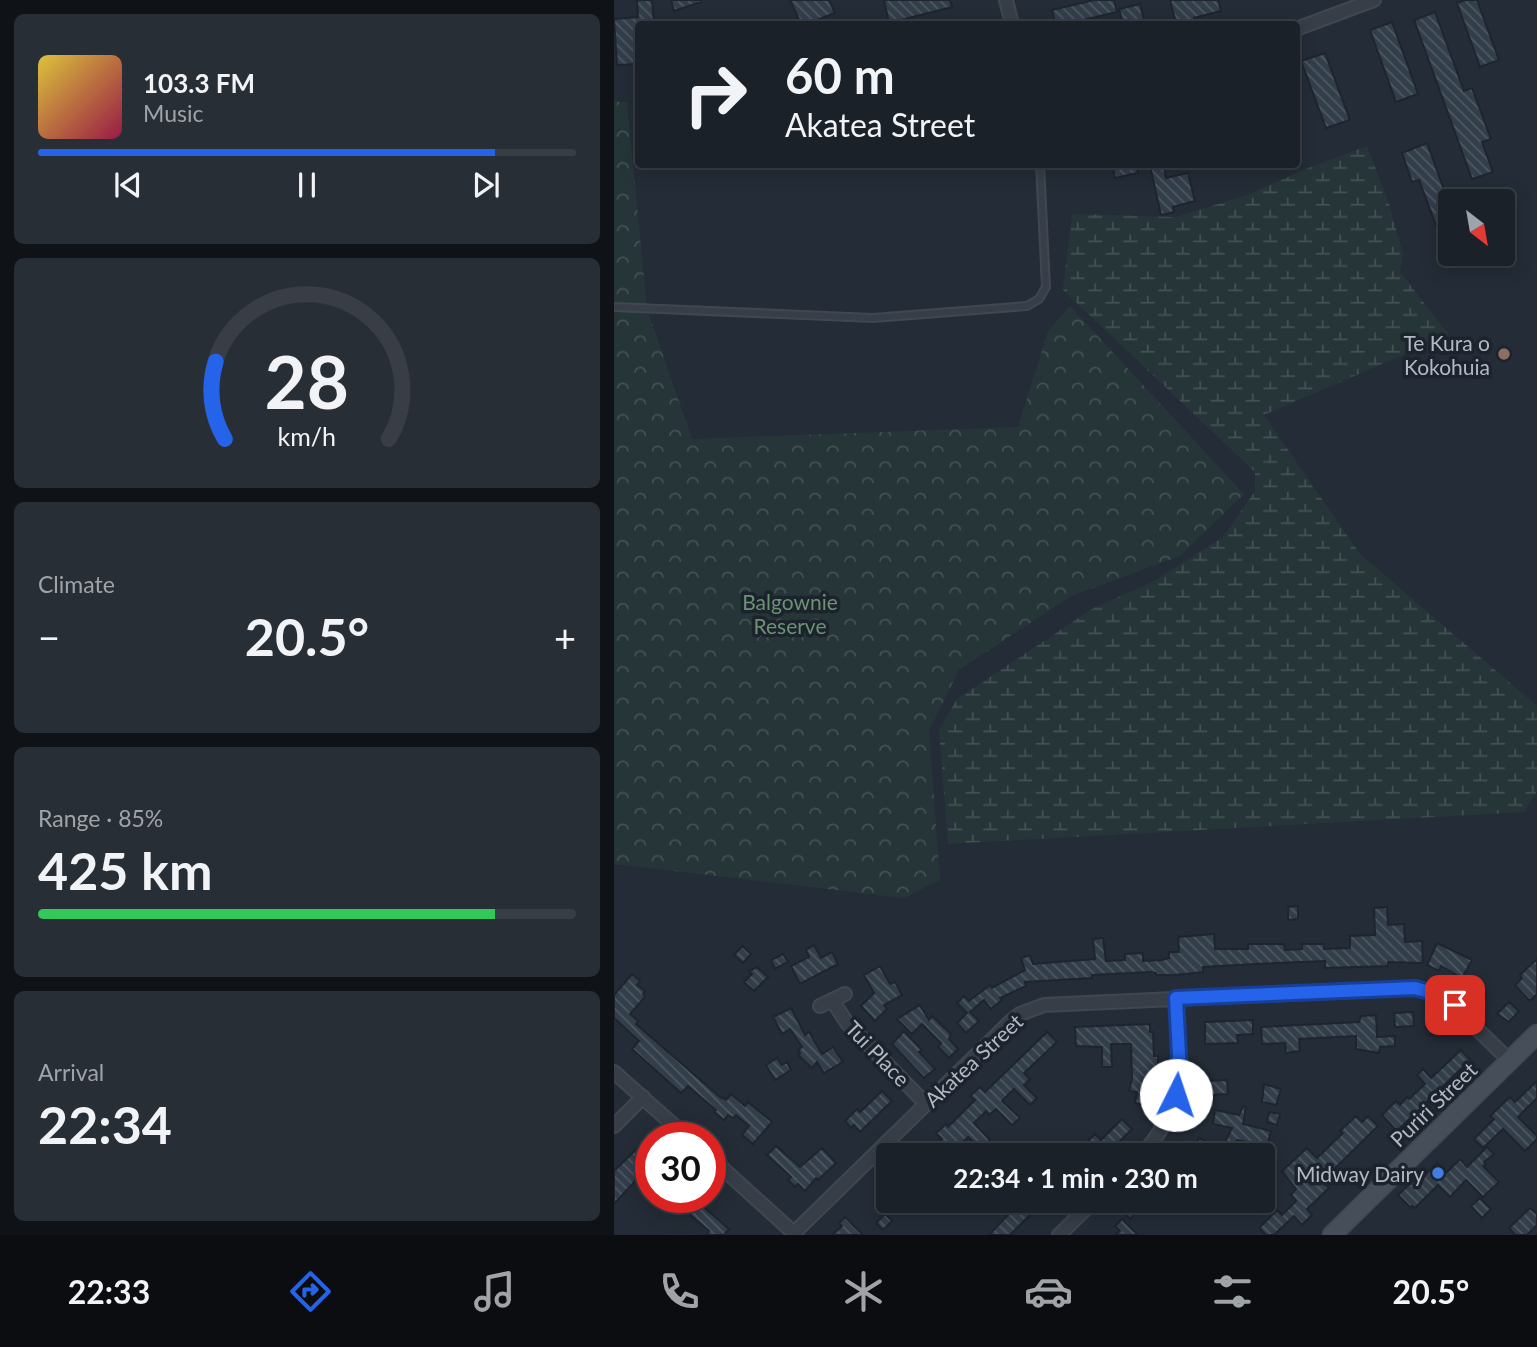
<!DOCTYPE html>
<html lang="en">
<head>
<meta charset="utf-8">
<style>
  :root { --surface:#1b2129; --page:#282e35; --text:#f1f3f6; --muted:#a0a3a8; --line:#393e46; --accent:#2563eb }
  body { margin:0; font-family:Lato,sans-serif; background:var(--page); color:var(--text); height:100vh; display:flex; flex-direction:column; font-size:26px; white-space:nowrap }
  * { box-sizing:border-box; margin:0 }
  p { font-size:23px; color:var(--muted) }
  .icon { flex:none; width:38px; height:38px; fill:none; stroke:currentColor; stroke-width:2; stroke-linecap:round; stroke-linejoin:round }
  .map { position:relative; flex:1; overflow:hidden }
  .side { display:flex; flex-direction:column; gap:14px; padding:14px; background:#0f1217; width:614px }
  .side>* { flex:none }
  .guide { position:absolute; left:21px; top:21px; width:665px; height:147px; border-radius:7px; box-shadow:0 4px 18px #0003,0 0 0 2px var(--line); background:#1b2129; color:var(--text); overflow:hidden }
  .needle { width:46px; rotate:149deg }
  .fabs { position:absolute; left:824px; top:189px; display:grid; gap:14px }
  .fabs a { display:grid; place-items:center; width:77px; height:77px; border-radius:7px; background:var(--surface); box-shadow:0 4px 18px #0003,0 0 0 2px var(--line); font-size:35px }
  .speed { position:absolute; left:21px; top:1122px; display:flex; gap:14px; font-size:35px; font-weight:700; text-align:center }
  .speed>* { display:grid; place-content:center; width:91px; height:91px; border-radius:50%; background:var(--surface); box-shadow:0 4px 18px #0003,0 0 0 2px var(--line); line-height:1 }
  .speed .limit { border:10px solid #d22; background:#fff; color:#111 }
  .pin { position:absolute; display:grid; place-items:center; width:60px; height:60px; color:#fff; margin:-30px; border-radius:14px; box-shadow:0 4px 10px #0006 }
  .me { position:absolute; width:77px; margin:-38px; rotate:4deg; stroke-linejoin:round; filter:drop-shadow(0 0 5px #0008) }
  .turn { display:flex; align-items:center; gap:24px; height:147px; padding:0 35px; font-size:32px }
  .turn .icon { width:91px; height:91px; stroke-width:2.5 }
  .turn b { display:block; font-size:49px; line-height:60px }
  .big { font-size:52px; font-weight:700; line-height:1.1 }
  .side .widget { flex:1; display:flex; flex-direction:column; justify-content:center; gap:10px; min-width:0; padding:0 24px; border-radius:10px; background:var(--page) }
  .side .dial { align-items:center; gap:0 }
  .dial svg { height:182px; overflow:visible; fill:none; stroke:var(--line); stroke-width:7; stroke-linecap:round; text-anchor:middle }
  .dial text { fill:var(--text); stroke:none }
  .song { display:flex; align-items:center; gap:21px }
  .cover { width:84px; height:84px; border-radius:10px; background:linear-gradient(135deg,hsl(50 70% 55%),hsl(340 70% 35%)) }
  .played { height:7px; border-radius:4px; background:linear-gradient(90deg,var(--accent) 85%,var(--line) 85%) }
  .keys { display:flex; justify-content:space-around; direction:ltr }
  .heat { display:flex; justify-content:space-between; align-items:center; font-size:38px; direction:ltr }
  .charge { height:10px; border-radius:5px; background:linear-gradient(90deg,#34c759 85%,var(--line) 0) }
  .trip { position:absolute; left:262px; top:1143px; width:399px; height:70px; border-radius:7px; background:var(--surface); box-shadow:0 4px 18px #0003,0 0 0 2px var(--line); font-weight:700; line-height:70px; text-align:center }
  .dock { display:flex; height:112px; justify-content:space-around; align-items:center; background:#0b0d10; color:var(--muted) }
  .dock .icon { width:49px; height:49px }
  .dock .active { color:var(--accent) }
  .dock b { font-size:32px; color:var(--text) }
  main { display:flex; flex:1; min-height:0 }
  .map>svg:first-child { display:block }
</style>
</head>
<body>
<main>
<section class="side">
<div class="widget">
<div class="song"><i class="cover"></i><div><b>103.3 FM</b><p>Music</p></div></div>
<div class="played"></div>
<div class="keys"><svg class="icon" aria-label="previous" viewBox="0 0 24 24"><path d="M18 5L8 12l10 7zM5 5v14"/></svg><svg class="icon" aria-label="pause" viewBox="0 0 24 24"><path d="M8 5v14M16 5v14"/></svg><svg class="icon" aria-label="next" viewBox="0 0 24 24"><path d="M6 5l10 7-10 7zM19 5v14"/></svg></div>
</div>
<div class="widget dial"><svg viewBox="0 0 100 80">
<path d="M14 69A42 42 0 1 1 86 69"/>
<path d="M14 69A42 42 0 0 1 10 35" stroke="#2563eb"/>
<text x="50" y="56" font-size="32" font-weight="700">28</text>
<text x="50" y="72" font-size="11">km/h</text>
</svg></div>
<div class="widget"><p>Climate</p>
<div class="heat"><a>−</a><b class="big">20.5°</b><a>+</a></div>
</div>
<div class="widget"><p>Range · 85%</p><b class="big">425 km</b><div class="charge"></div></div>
<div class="widget"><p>Arrival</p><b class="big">22:34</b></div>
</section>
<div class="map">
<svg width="923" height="1235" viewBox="0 0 923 1235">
  <defs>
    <pattern id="wetland-marsh" width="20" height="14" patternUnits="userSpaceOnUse" patternTransform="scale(1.75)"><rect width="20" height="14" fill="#263638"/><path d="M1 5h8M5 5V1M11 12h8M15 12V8" fill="none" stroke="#435153"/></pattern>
    <pattern id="park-crowns" width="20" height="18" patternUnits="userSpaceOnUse" patternTransform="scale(1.75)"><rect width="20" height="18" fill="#263638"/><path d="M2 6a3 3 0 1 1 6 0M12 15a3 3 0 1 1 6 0" fill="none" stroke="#435153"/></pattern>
    <pattern id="building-back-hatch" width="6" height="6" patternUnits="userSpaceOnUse" patternTransform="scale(1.75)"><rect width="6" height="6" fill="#333e4b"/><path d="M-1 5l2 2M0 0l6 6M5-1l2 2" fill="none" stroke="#4e5863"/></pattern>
  </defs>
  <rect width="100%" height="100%" fill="#242c37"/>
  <path fill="url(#wetland-marsh)" d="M753,146l22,58 14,50 -3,18 49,63 -185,80 96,139 177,152v85l-13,21 -576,32 -9,-114 18,-31 135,-90 62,-28 69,-44 32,-46v-19l-192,-182 9,-76 104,3 74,-23 53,-24z"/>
  <path fill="url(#park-crowns)" d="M0,101l13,2 20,206 45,130 326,-12 30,-96 22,-25 174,188 -64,62 -109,40 -112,74 -30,61 11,149 -36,18 -290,-34z"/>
  <path fill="url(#building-back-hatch)" stroke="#1e252f" stroke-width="2" d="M23,0h15l2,24h-16v40l-21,1 -3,-46 24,-2z
    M57,0h30v2l-27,9z
    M176,0h39l6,13 -28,11h-6z
    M270,0h66l2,7 -63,16z
    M480,0h20l3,12 -34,8 1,4h-29l-3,-14z
    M556,0h48l3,11 -27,7 2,5 -20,1z
    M852,0h11l22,60 -19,7 -23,-64z
    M526,4l5,20h-22l-4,-15z
    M821,12l29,79 8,-3 19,51 -9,3 11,30 -21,7 -58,-159z
    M778,22l26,72 -22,8 -26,-72z
    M711,53l25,67 -24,8 -25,-67z
    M813,143l20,55 3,-1v66l-31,-83 -7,2 -10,-29z
    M498,164h24l2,9 -23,5z
    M549,164l3,14 22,-5 7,28 -22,6 1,5 -13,3 -11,-49z
    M684,906v13l-10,1v-13z
    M773,907l1,18 16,-1 1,18 17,-1 1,22 -35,-1v4l-63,2v-7l-70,3 -52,3v5l-28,3h-19v-2l-5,-1 -41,2 -18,1v3l-67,4 1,4 -26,12 2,2 -11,9 -7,-9 -14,12 9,9 -13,12 -9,-10 10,-10 -10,-10 7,-7 5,5 21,-16 2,3 33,-18 -4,-12 9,-3 3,9 62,-5 -2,-20 10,-1 3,23 19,-1v-6l18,-1v8l19,-1 7,-2v-6h10l-1,-15 36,-3 1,15h33v-5h36l1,6 17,-1v-5h22v5l26,-1v-12l25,-1 -1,-27z
    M823,943l35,17 -10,18 -21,-12 -2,5 -12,-6z
    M200,945l7,13 11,-6 6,12 -38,20 -9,-18 18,-9 -3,-7z
    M128,946l9,8 -8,9 -9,-8z
    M169,954l5,8 -13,7 -4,-9z
    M923,959v35l-7,7 -15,-16 7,-7 -2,-3z
    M266,966l10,18 5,-2 7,13 -18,10 3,4 -12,12 -14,-15 13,-13 -10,-18z
    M143,967l11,10 -14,14 -10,-9 8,-8 -3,-3z
    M18,974l8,7 -3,4 8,6 -2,3 2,3 -15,17 8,7 -2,3 85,74 1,-1 4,3 5,-6 14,12 3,-4 24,20 -19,22 -11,-9 7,-9 -13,-11 -3,3 -5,-3 -4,5 -10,-8 2,-2 -28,-24 -7,7 -49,-44 7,-8 -25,-23v-23z
    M895,1002l10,9 -10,11 -12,-8z
    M306,1005l9,15 3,-4 19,18 -2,5 9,10 -9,9 -11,-11 3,-4 -19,-19 -10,10 -15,-15z
    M177,1008l14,27 4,-3 13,22 11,-7 10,15 -19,11 -7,-11 -5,6 -14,-13 2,-2 -2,-3 4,-3 -12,-18 -8,5 -9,-17z
    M799,1012l1,14 -19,1 -1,-14z
    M762,1015l1,22 18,-1v10l-15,1 -1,6 -23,-4v-13l-57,3 1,12 -14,2 -1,-10 -23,1 -1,-17 98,-5 2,-6z
    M639,1020v14l-16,1 1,8 -33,1v-22z
    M536,1024v8h3l1,24h4v18h-2l-6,32 -15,-3 2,-11 -8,-1 3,-12 -1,-35h-20l1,23h-10v-20l-26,-1 -1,-19z
    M290,1031l18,19 -3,2 16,17 -11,9 -32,-34z
    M433,1032l10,10 -33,31 6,6 -6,6 13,13 -7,7 -16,-16 -12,12 18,17 -8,7 -16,-16 -7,6 -3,-4 -12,12 16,17 -2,2 5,5 -7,6 -18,-16 -19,18h-23l16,-16 -6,-6 10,-9 2,3 27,-27 -5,-4 10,-9 5,5z
    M847,1050l9,10 -73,71 -15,-16 14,-14 4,4 7,-8 2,2 16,-15 -8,-9 6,-6 8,9z
    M163,1058l5,7 5,-3 4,8 -16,10 -9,-15z
    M613,1080l1,14 -21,1 -2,-2v-12z
    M923,1081v17l-19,19 19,19v3l-12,12 -22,-22 -20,19 -9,-9 20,-20 -4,-3 20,-19 5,5z
    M650,1084l17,5 -5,16 -14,-3z
    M268,1091l10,10 -32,31 -6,-7 -3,3 -6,-7 12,-12 3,3z
    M629,1106l3,1 -3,17 28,7 -4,15 -7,-3v2l-23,-5 -3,7 -9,-5 7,-14 -19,-4 2,-14 24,5z
    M655,1112l11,2 -3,11 -10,-3z
    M742,1116l6,6 6,-6 10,10 -56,55 7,7 -22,21 5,6 -10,10 -8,-9 -20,19h-8l-7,-7 18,-18 5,5 14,-14 -5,-6 5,-6 -14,-18 25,-23 10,10 26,-25 -3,-2z
    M508,1119l10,10 -26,26h-11l-10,-11 10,-10 6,6z
    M37,1135v21l-4,4 4,4 -37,40v-33z
    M585,1138l13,6 -5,11h-15z
    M162,1146l24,21 22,-19 14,15 -18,17 -2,-2 -11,13 -7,-7 -3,3 -7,-7 3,-3 -24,-22z
    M873,1147l7,7 -10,8 2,2 -3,2 16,16 -16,15 -17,-17 -16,17 -12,-12 -23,23 -3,-2 -1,2 -13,-13 18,-17 3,3 18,-18 10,9 13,-13 7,8z
    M275,1175v22l-11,-11z
    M74,1197h4l37,32 -5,6h-18l3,-4 -29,-25z
    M866,1198l11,11 -9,9 -11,-12z
    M408,1200h23l-35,35h-21z
    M516,1200h20l-20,19 -9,-9z
    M916,1208l7,6v11l-10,10h-12l-6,-7z
    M271,1214l7,7 -9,9 -7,-7z
    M231,1217l18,18h-31l10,-9 -3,-3z
    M508,1219l16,16h-23l5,-4 -5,-5z"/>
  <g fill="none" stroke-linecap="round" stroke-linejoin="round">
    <defs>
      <path id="service" d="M0,307l259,11 154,-12 12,-7 7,-12 -6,-123"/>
      <path id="minor" d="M392,0l6,24
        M682,29l78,-29
        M218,1000l15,23 79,81
        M206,1006l25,-12
        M0,1072l74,66
        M0,1126l29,-29
        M527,1155c47,-48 38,-96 35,-157
        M96,1157l86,78
        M180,1233l216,-211 10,-8 24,-9 371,-17 28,8 67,65
        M445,1235l36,-35"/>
      <path id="secondary" d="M718,1235l205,-201"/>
    </defs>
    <use href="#service" stroke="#404751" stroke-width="10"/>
    <use href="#minor" stroke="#404751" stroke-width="16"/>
    <use href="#secondary" stroke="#404751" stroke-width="21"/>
    <use href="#service" stroke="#373e48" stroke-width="6"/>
    <use href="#minor" stroke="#373e48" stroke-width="12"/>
    <use href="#secondary" stroke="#464e5a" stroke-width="18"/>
  </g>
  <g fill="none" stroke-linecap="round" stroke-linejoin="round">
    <defs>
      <path id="route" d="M562,1095l4,-21 -4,-76 239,-10 28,8 12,9"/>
    </defs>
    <use href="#route" stroke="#184099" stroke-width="18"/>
    <use href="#route" stroke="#2563eb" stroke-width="12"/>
  </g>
  <circle fill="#8d6e63" stroke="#1c232d" stroke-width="2.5" cx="890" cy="354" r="7"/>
  <circle fill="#3f7fe0" stroke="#1c232d" stroke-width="2.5" cx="824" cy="1173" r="7"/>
  <g text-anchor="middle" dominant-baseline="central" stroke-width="7" stroke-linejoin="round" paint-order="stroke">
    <g font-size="21" fill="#b2b9c4" stroke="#1c232d" text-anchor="end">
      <text x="876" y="342">Te Kura o<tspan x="876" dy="24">Kokohuia</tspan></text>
      <text x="810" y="1173">Midway Dairy</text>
    </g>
    <g font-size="21" fill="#6c9274" stroke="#1c232d">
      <text x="176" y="601">Balgownie<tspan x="176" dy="24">Reserve</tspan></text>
    </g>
    <g font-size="21" fill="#b2b9c4" stroke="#1c232d">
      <text transform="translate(264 1053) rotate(46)">Tui Place</text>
      <text transform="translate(359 1060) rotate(-43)">Akatea Street</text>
      <text transform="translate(819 1104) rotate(-44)">Puriri Street</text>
    </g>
  </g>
</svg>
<div class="fabs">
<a><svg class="needle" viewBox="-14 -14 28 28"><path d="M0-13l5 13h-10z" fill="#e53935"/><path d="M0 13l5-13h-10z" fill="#a0a3a8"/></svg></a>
</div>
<div class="speed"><div class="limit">30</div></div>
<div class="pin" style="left:841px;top:1005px;background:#d93025"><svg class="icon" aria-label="arrive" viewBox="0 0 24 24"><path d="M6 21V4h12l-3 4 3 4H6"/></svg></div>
<svg class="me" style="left:562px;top:1095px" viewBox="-20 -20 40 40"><circle r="19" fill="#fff"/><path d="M0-13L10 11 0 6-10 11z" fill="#2563eb"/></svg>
<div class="trip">22:34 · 1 min · 230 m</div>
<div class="guide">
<div class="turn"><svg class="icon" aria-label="right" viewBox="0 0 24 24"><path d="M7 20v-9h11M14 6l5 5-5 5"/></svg><div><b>60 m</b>Akatea Street</div></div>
</div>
</div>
</main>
<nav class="dock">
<b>22:33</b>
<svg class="icon active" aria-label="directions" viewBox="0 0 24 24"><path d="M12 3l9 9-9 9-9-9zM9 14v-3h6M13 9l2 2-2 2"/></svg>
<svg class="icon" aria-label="music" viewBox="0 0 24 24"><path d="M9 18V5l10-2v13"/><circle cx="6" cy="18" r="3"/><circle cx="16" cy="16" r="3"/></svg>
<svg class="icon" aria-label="phone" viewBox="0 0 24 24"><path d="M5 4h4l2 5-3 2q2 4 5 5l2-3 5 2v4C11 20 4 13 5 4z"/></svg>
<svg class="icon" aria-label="climate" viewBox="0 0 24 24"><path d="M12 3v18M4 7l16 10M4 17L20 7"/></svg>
<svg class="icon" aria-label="car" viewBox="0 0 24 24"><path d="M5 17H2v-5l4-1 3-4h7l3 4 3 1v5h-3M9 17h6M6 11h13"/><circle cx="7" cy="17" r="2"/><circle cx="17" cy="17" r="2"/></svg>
<svg class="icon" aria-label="filters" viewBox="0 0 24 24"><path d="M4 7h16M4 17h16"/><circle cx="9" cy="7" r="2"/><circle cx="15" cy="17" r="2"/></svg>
<b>20.5°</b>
</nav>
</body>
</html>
